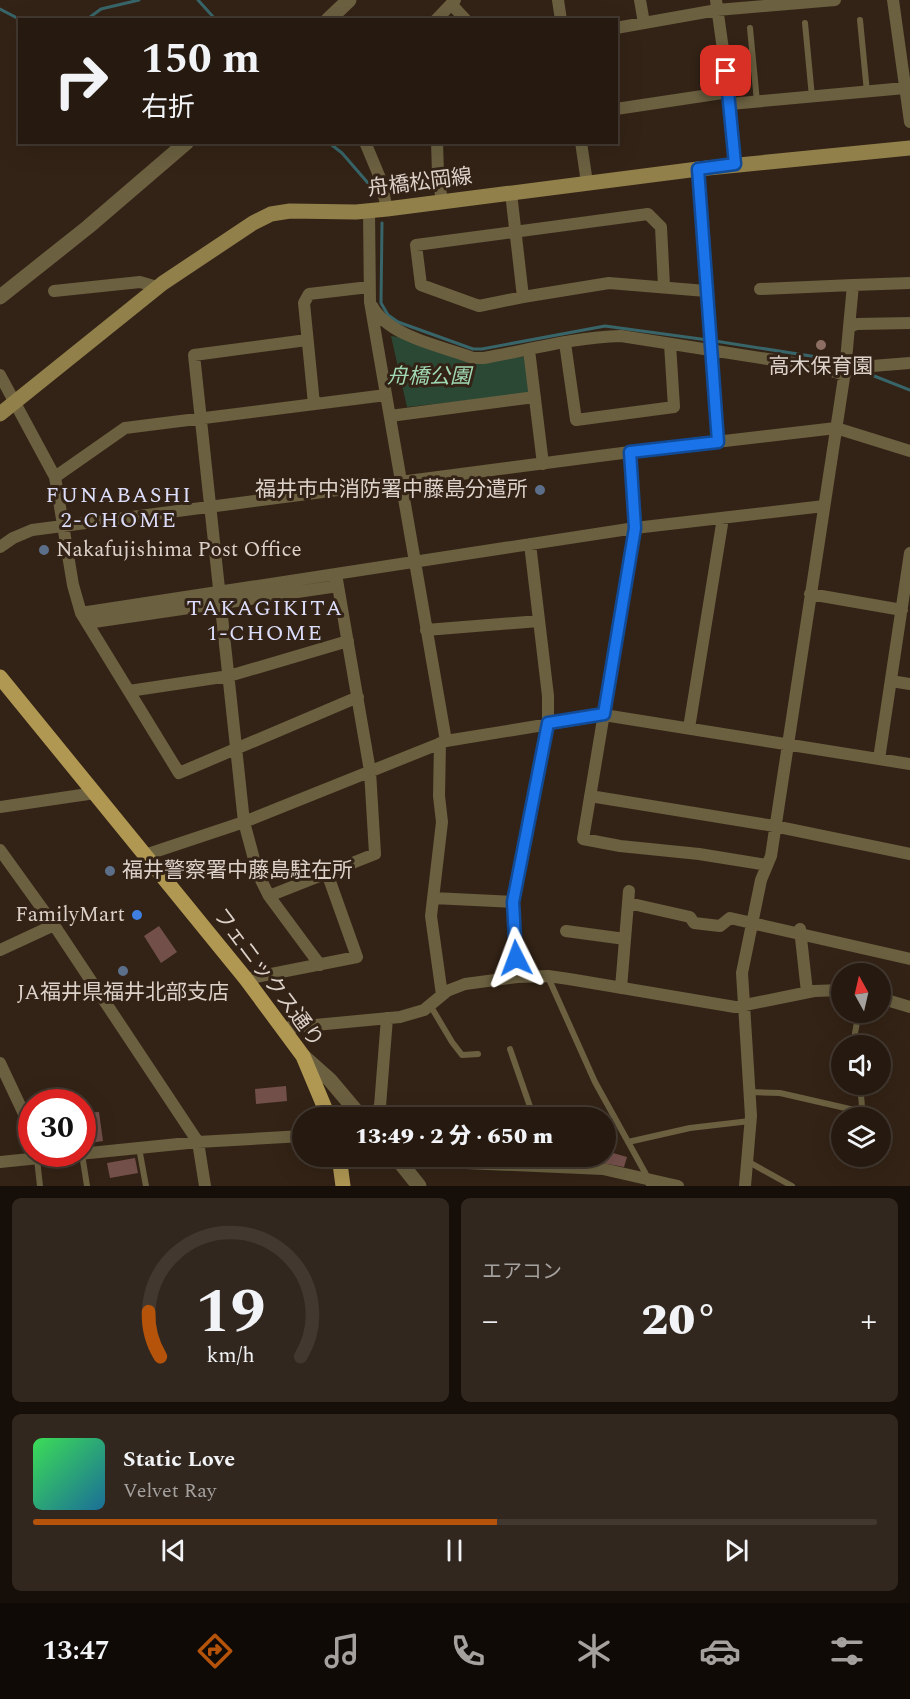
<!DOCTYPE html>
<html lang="ja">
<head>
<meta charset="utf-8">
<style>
  :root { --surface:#261a10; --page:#32271e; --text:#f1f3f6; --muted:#a4a19f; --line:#423830; --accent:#b45309 }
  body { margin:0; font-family:Spectral,"Noto Sans JP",serif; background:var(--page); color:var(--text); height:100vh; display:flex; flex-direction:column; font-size:22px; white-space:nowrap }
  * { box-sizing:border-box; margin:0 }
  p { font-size:20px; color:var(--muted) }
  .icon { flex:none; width:33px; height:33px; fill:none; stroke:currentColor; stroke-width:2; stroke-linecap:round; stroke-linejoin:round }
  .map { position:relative; height:1186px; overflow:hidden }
  .sheet { display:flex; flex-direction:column; gap:12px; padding:12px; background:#150e09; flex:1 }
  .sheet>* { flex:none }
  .guide { position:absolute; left:18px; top:18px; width:600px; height:126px; border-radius:0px; box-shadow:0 6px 24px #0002,0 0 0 2px var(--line); background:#261a10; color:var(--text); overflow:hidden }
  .needle { width:39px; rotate:352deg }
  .buttons { position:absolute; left:831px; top:963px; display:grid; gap:12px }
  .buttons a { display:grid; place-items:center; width:60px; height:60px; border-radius:50%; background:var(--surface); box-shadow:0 6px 24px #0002,0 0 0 2px var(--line); font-size:30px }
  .speed { position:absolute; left:18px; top:1089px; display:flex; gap:12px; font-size:30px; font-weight:700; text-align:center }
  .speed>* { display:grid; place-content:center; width:78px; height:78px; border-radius:50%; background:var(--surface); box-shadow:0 6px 24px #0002,0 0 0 2px var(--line); line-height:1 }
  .speed .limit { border:9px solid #d22; background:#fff; color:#111 }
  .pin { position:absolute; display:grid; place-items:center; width:51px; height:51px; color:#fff; margin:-26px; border-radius:12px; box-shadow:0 3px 9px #0006 }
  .me { position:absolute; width:66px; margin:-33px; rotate:357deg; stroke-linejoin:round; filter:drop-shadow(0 0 4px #0008) }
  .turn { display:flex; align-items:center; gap:21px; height:126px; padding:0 24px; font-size:27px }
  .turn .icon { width:78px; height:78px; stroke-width:2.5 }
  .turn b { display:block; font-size:42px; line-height:51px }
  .big { font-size:45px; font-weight:800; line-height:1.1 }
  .sheet .tile { flex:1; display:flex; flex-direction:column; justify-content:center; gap:9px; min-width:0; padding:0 21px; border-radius:9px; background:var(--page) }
  .sheet .dial { align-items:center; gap:0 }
  .dial svg { height:156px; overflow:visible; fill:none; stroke:var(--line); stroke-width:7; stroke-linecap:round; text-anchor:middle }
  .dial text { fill:var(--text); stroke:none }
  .song { display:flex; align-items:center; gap:18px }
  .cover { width:72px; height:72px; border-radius:9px; background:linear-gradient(135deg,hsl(130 70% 55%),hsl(200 70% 35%)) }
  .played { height:6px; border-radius:3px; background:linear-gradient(90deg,var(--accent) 55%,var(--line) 55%) }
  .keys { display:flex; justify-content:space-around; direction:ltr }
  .heat { display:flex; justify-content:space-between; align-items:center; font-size:33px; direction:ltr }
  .sheet .tiles { flex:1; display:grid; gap:12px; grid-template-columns:1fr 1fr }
  .tile:last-child { grid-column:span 2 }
  .trip { position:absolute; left:292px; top:1107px; width:324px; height:60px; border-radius:30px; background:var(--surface); box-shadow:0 6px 24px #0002,0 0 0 2px var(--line); font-weight:800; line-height:60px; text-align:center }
  .dock { display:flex; height:96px; justify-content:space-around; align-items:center; background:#0f0a06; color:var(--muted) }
  .dock .icon { width:42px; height:42px }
  .dock .active { color:var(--accent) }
  .dock b { font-size:27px; color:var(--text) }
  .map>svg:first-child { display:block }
</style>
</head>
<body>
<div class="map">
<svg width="910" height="1186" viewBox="0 0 910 1186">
  <rect width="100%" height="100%" fill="#332316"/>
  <path fill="#2b4835" d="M391,336l19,3 59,21 55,-3 6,37 -123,13z"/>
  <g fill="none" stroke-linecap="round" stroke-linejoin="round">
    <path stroke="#386569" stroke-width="3" d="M198,0l18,20
      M0,9l21,11
      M86,20l15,-11 38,-9
      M328,142l14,11 32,37
      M382,223l-1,80 7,12 10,7 75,27h9l123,-23 103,14
      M715,341l102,16 24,8
      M864,372l46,18"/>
  </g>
  <path fill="#734f4a" d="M159,926l18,26 -16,11 -17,-27z
    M286,1086l1,15 -31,3 -1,-15z
    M99,1112l4,29 -19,3 -2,-31z
    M606,1151l21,6 -3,10 -27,-5 1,-6h8z
    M135,1158l3,15 -28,5 -3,-15z"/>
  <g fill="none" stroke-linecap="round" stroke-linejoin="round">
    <path stroke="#6b6040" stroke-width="6" d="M860,20l7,72
      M805,23l7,74
      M750,28l7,74
      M548,977l47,105 53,96 1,8
      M430,1005l22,37 10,13 16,-1
      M856,1046l-1,-13 4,-21
      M510,1049l24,69
      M860,1084l3,34
      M750,1092l30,1 83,19
      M628,1142l62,-14 60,-7
      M139,1148l7,38
      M82,1154l5,32
      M37,1159l3,27
      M747,1161l45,25"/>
    <path stroke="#6b6040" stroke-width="12" d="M558,0l3,20
      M640,0l4,23
      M716,0l13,92 6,72
      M893,0l17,122
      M451,4l15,16
      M436,20l19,-20
      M616,28l101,-18 118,-10
      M730,104l175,-16
      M616,109l113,-17
      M365,142l15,36 7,31
      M437,142l1,32 4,28
      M581,142l6,41
      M698,169l20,273
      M511,193l12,104
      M369,211l1,91 76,439
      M664,286l-3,-59 -13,-13 -232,31 5,40 58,21 44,-9 86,-14 97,8
      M760,289l93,-4
      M54,291l86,-9 17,5
      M372,306c17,31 69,40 101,52h11c45,-8 91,-21 137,-22l197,31 27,8
      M849,327l4,-42 57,-2
      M307,340l-113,15 50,467 14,52 11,22 51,69
      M565,343l11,77 98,-13 -4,-63
      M529,350l14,114
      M845,371l27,-5 38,-3
      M0,375l55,102
      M314,404l-10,-101 5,-9 60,-7
      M390,416l145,-19
      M630,452l5,76 -52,311 37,7 79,8 68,11
      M0,547l13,-9 19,-8 598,-78 206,-24 74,23
      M810,594l92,16
      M81,613l554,-85 189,-22
      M87,623l251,-37
      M426,630l113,-9
      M891,681l19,3
      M129,691l100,-15 119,-35
      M358,697l-179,76 -98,-160 -8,-28 -18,-108 70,-49 261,-33
      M689,728l34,-210
      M440,743l-1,53 3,26 -11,94 11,79
      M879,759l31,-206
      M590,796l184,30 136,28
      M0,807l95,-14
      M0,850l54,75 144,217 7,44
      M145,855l99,-33 202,-81 158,-26 306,49
      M269,896l106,-42 -5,-83 -34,-197
      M433,898l80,4
      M628,903l62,14 4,6 26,3 10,-8 180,41
      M800,929l7,63
      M566,931l59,8
      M0,950l54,-25
      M517,977l-4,-75 35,-178v-28l-18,-152
      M246,979l111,-22 -30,-84
      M621,988l8,-97
      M880,998l30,9
      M283,1028l117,-11 24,-7 23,-19 18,-7 52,-7 31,-1 21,3 166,28 79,-16 28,-1
      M0,1063l32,68
      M371,1118l9,-12 7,-88
      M398,1160l205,9 75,17
      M0,1162l198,-20 105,-6
      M745,1186l6,-70 -9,-143 19,-93 10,-24 74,-485 4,-44 8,-3 53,-1"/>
    <path stroke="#6b6040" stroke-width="15" d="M328,20l21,-20
      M0,297l88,-70 99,-85
      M303,1056l27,24 32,38
      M395,1156l24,30"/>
    <path stroke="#92804b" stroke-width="15" d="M0,414l163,-131 90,-60 18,-9 19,-3 66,1 31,-3 311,-40 212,-21"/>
    <path stroke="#b09853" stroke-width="15" d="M0,677l246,302 57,77 26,62
      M339,1156l4,30"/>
  </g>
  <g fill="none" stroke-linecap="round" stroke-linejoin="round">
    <defs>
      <path id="route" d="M516,958l-3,-56 35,-179 56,-9 31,-186 -5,-76 88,-10 -20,-273 37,-5 -9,-93"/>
    </defs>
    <use href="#route" stroke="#114b97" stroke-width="15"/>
    <use href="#route" stroke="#1a73e8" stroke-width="10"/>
  </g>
  <circle fill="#8d6e63" stroke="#332316" stroke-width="2" cx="821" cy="345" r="6"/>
  <g fill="#5c6f8a" stroke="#332316" stroke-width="2">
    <circle cx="540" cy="490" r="6"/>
    <circle cx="44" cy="550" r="6"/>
    <circle cx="110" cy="871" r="6"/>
    <circle cx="123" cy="971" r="6"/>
  </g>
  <circle fill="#3f7fe0" stroke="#332316" stroke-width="2" cx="137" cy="915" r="6"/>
  <g text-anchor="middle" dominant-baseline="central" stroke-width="6" stroke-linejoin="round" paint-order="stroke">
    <g font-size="21" fill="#ddd2ca" stroke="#332316">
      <text transform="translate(420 183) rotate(-7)">舟橋松岡線</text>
      <text transform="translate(268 978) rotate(53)">フェニックス通り</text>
    </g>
    <g font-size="21" fill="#ddd2ca" stroke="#332316">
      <text x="821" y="367">高木保育園</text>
      <text x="528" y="490" text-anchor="end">福井市中消防署中藤島分遣所</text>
      <text x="56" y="550" text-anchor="start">Nakafujishima Post Office</text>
      <text x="122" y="871" text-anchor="start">福井警察署中藤島駐在所</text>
      <text x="125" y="915" text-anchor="end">FamilyMart</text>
      <text x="123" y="993">JA福井県福井北部支店</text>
    </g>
    <g font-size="21" font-style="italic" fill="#a0d9b2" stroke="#332316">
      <text x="429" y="377">舟橋公園</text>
    </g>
    <g font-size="22" letter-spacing="1.5" fill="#dcdefb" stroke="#332316">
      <text x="119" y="495">FUNABASHI<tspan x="119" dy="25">2-CHOME</tspan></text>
      <text x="265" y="608">TAKAGIKITA<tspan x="265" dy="25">1-CHOME</tspan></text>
    </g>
  </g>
</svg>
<div class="buttons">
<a><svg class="needle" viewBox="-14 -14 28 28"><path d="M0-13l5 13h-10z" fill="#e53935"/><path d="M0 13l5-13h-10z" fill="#a4a19f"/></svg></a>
<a><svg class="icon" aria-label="sound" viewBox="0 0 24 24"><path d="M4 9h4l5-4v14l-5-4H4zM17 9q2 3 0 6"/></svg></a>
<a><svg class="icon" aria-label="layers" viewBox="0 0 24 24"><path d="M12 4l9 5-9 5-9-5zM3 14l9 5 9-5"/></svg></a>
</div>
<div class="speed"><div class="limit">30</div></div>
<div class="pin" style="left:726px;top:71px;background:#d93025"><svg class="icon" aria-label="arrive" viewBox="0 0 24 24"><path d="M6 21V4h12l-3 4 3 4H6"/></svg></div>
<svg class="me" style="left:516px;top:958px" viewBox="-20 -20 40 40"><path d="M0-17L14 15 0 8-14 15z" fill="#1a73e8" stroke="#fff" stroke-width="4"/></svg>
<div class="trip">13:49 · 2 分 · 650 m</div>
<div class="guide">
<div class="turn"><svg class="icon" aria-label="right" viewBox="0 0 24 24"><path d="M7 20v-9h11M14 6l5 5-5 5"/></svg><div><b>150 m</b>右折</div></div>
</div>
</div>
<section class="sheet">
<div class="tiles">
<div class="tile dial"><svg viewBox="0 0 100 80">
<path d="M14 69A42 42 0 1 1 86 69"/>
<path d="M14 69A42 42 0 0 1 8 46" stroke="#b45309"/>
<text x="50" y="56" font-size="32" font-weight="700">19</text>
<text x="50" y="72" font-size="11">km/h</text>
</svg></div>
<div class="tile"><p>エアコン</p>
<div class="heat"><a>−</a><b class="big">20°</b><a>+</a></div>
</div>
<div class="tile">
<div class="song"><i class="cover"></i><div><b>Static Love</b><p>Velvet Ray</p></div></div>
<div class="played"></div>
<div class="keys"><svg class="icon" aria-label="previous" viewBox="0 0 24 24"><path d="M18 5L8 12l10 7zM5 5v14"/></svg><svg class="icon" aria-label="pause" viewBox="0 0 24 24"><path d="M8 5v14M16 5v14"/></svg><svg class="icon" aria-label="next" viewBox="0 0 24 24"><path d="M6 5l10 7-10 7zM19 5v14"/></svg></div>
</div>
</div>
</section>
<nav class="dock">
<b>13:47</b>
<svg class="icon active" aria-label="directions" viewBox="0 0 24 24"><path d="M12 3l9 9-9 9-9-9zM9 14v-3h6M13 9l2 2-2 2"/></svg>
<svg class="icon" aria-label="music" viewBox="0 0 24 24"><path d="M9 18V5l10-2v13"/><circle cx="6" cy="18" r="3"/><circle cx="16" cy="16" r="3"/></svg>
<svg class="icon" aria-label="phone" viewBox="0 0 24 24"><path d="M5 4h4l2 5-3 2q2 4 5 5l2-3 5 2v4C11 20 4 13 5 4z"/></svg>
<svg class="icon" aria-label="climate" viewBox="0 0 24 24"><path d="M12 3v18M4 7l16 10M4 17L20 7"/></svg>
<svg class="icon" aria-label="car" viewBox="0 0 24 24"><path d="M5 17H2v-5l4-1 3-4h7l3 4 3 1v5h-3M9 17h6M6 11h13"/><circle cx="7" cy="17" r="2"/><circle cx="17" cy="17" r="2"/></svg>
<svg class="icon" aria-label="filters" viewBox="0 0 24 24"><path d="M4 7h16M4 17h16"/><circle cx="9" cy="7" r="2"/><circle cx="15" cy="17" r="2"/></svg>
</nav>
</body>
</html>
